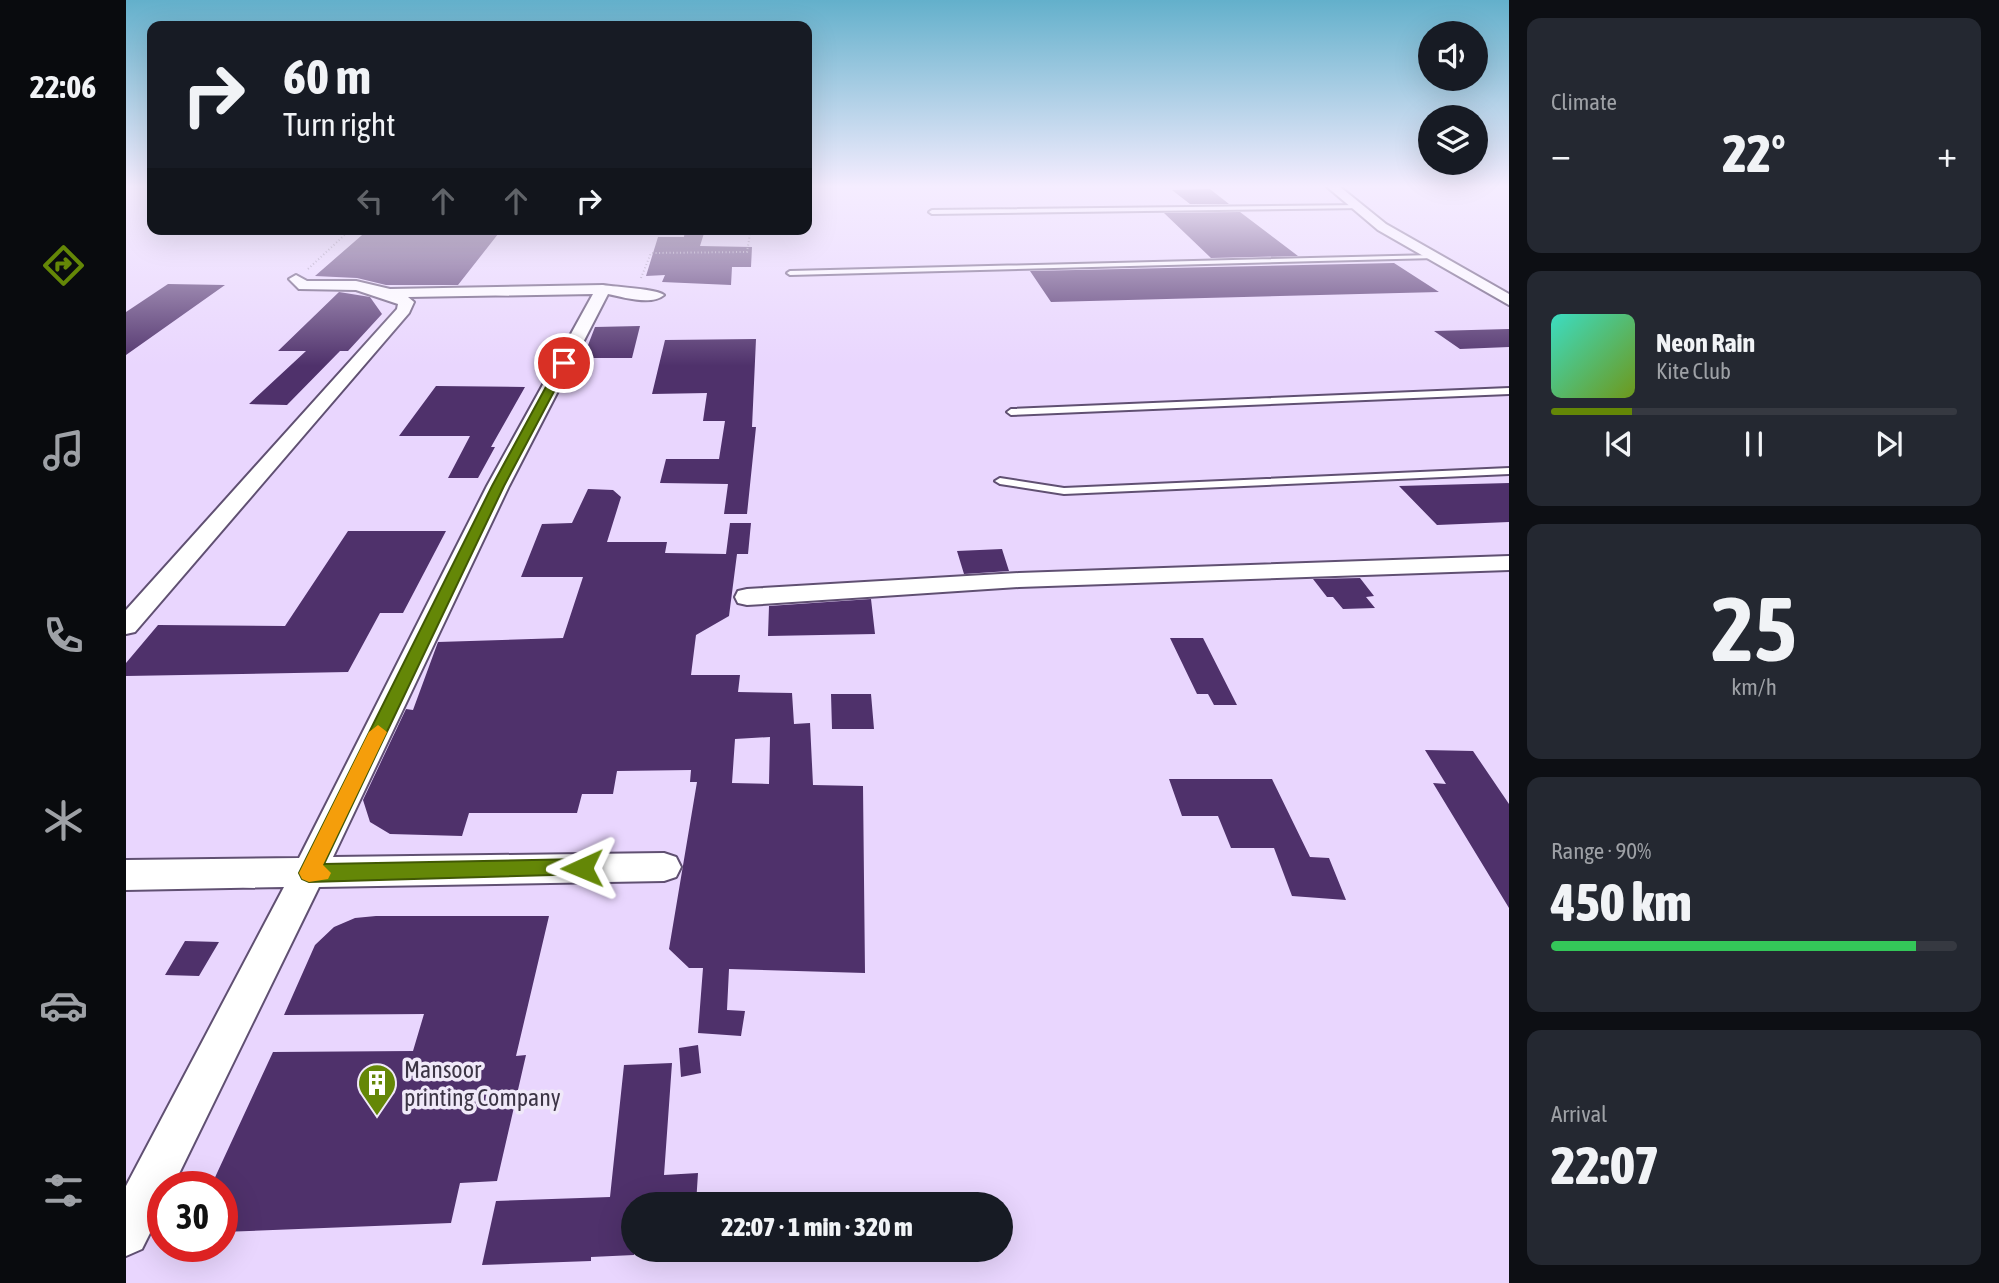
<!DOCTYPE html>
<html lang="en">
<head>
<meta charset="utf-8">
<style>
  :root { --surface:#171b24; --page:#242831; --text:#f1f3f6; --muted:#9ea1a6; --line:#363941; --accent:#648707 }
  body { margin:0; font-family:"Asap Condensed",sans-serif; background:var(--page); color:var(--text); height:100vh; display:flex; flex-direction:column; font-size:26px; white-space:nowrap }
  * { box-sizing:border-box; margin:0 }
  p { font-size:23px; color:var(--muted) }
  .icon { flex:none; width:38px; height:38px; fill:none; stroke:currentColor; stroke-width:2; stroke-linecap:round; stroke-linejoin:round }
  .map { position:relative; flex:1; overflow:hidden }
  .drawer { display:flex; flex-direction:column; gap:18px; padding:18px; background:#0d0f14; width:490px }
  .drawer>* { flex:none }
  .hud { position:absolute; left:21px; top:21px; width:665px; height:214px; border-radius:14px; box-shadow:0 7px 28px #0002; background:#171b24; color:var(--text); overflow:hidden }
  .controls { position:absolute; left:1292px; top:21px; display:grid; gap:14px }
  .controls a { display:grid; place-items:center; width:70px; height:70px; border-radius:50%; background:var(--surface); box-shadow:0 7px 28px #0002; font-size:35px }
  .speed { position:absolute; left:21px; top:1171px; display:flex; gap:14px; font-size:35px; font-weight:700; text-align:center }
  .speed>* { display:grid; place-content:center; width:91px; height:91px; border-radius:50%; background:var(--surface); box-shadow:0 7px 28px #0002; line-height:1 }
  .speed .limit { border:10px solid #d22; background:#fff; color:#111 }
  .pin { position:absolute; display:grid; place-items:center; width:60px; height:60px; color:#fff; margin:-30px; border:4px solid #fff; border-radius:50%; box-shadow:0 2px 7px #0007 }
  .me { position:absolute; width:77px; margin:-38px; rotate:269deg; stroke-linejoin:round; filter:drop-shadow(0 0 5px #0008) }
  .turn { display:flex; align-items:center; gap:24px; height:147px; padding:0 21px; font-size:32px }
  .turn .icon { width:91px; height:91px; stroke-width:2.5 }
  .turn b { display:block; font-size:49px; line-height:60px }
  .lanes { display:flex; align-items:center; height:66px; padding:0 21px; background:#0003; justify-content:center; gap:35px; direction:ltr }
  .lanes .off { opacity:.35 }
  .big { font-size:52px; font-weight:800; line-height:1.1 }
  .drawer .tile { flex:1; display:flex; flex-direction:column; justify-content:center; gap:10px; min-width:0; padding:0 24px; border-radius:14px; background:var(--page) }
  .drawer .dial { align-items:center; gap:0 }
  .dial b { font-size:91px; line-height:1 }
  .song { display:flex; align-items:center; gap:21px }
  .cover { width:84px; height:84px; border-radius:10px; background:linear-gradient(135deg,hsl(170 70% 55%),hsl(80 70% 35%)) }
  .played { height:7px; border-radius:4px; background:linear-gradient(90deg,var(--accent) 20%,var(--line) 20%) }
  .keys { display:flex; justify-content:space-around; direction:ltr }
  .heat { display:flex; justify-content:space-between; align-items:center; font-size:38px; direction:ltr }
  .charge { height:10px; border-radius:5px; background:linear-gradient(90deg,#34c759 90%,var(--line) 0) }
  .trip { position:absolute; left:495px; top:1192px; width:392px; height:70px; border-radius:35px; background:var(--surface); box-shadow:0 7px 28px #0002; font-weight:800; line-height:70px; text-align:center }
  main { display:flex; flex:1; min-height:0 }
  .menu { display:flex; flex-direction:column; width:126px; justify-content:space-around; align-items:center; background:#090b0e; color:var(--muted) }
  .menu .icon { width:49px; height:49px }
  .menu .selected { color:var(--accent) }
  .menu b { font-size:32px; color:var(--text) }
  .map>svg:first-child { display:block }
</style>
</head>
<body>
<main>
<nav class="menu">
<b>22:06</b>
<svg class="icon selected" aria-label="directions" viewBox="0 0 24 24"><path d="M12 3l9 9-9 9-9-9zM9 14v-3h6M13 9l2 2-2 2"/></svg>
<svg class="icon" aria-label="music" viewBox="0 0 24 24"><path d="M9 18V5l10-2v13"/><circle cx="6" cy="18" r="3"/><circle cx="16" cy="16" r="3"/></svg>
<svg class="icon" aria-label="phone" viewBox="0 0 24 24"><path d="M5 4h4l2 5-3 2q2 4 5 5l2-3 5 2v4C11 20 4 13 5 4z"/></svg>
<svg class="icon" aria-label="climate" viewBox="0 0 24 24"><path d="M12 3v18M4 7l16 10M4 17L20 7"/></svg>
<svg class="icon" aria-label="car" viewBox="0 0 24 24"><path d="M5 17H2v-5l4-1 3-4h7l3 4 3 1v5h-3M9 17h6M6 11h13"/><circle cx="7" cy="17" r="2"/><circle cx="17" cy="17" r="2"/></svg>
<svg class="icon" aria-label="filters" viewBox="0 0 24 24"><path d="M4 7h16M4 17h16"/><circle cx="9" cy="7" r="2"/><circle cx="15" cy="17" r="2"/></svg>
</nav>
<div class="map">
<svg width="1383" height="1283" viewBox="0 0 1383 1283">
  <rect width="100%" height="100%" fill="#e9d6fe"/>
  <path fill="#4f316b" fill-rule="evenodd" d="M1084,189l19,15h-39l-18,-14z
    M1114,212l58,44 -87,2 -47,-45z
    M243,229h133l-44,56h-72l-29,-7 -42,-2z
    M559,230h20l-5,16 52,1 -1,20h-19l-1,18 -69,-3 3,-7 -19,1 12,-39h26z
    M1268,263l45,29 -388,10 -21,-31z
    M42,284l57,1 -99,70v-43z
    M213,292l31,5 12,17 -34,37h-8l-53,54 -38,-1 57,-53h-28z
    M514,326l-8,32h-49l12,-31z
    M1383,329v18l-49,2 -26,-18z
    M630,339l-4,88h4l-9,87h-23l4,-30 -68,-1 6,-24h53l6,-38h-22l4,-28 -55,1 13,-54z
    M310,386l89,1 -34,60h4l-17,31h-30l22,-42h-71z
    M1383,483v39l-72,3 -38,-39z
    M462,489l25,1 8,7 -14,45h60l-2,11 61,1 4,-31h21l-3,31h-11l-8,62 -33,19 -5,40h49l-2,17 54,1 2,31 16,-1 3,62 50,1 2,187 -136,-4 -2,41 18,1 -4,25 -43,-3 5,-65h-14l-20,-19 28,-167h-7l1,-12 -74,1 -4,23h-31l-5,19h-108l-7,23 -72,-2 -20,-12 -7,-22 43,-91 7,1 25,-68 125,-4 20,-61h-62l21,-53 30,-1zM644,737l-1,47 -37,-1 3,-44z
    M222,531h98l-43,82h-23l-32,59 -222,4v-13l32,-38 127,1z
    M876,549l7,22 -45,3 -7,-23z
    M1234,578l14,18 -8,1 9,11 -32,1 -10,-12h-6l-14,-18z
    M745,599l4,35 -107,2 1,-30z
    M1044,638h33l34,67h-23l-6,-11h-11z
    M705,694h40l3,35h-42z
    M1299,750l48,1 36,53v104l-76,-125 13,1z
    M1043,779h103l38,78 19,1 17,42 -54,-4 -18,-48h-43l-13,-32h-36z
    M250,916h173l-33,140 10,-1 -29,126 -37,2 -9,40 -229,9v-46h-11l62,-134 140,-1 11,-37 -140,1 31,-70 19,-18 21,-9z
    M59,941l34,1 -20,34 -34,-1z
    M572,1045l3,28 -20,4 -2,-29z
    M546,1063l-8,112 34,-2 -2,31h-62v51l-43,2v4l-109,4 14,-64 114,-4 14,-132z"/>
  <g fill="none" stroke-linecap="round" stroke-linejoin="round">
    <defs>
      <path id="lane" d="M1235,205l2,3 -431,6 -3,-2 3,-2z
        M1307,255l2,3 -645,17 -3,-2 3,-2z
        M1383,388v6l-498,21 -4,-3 4,-3z
        M1383,468v6l-445,20 -64,-10 -5,-3 5,-3 64,10z"/>
      <path id="street" d="M1200,186h13l47,38 123,70v11l-131,-75z
        M170,275l11,6h49l34,8 213,-4c13,2 54,4 61,10 -13,11 -41,2 -56,-1l-99,192 -176,371 331,-4 12,4 5,10 -5,10 -12,4 -345,6 -146,299h-10v21l-21,42 -16,7v-70l158,-299 -158,3v-30l173,-2 188,-372 106,-192 -185,3 6,5 -5,11 -274,319 -9,2v-24l271,-301 1,-5 -42,-14 -57,-1 -10,-10z
        M1383,556v14l-490,17 -272,18 -9,-2 -3,-6 3,-6 9,-2 272,-16z"/>
    </defs>
    <use href="#lane" stroke="#605072" stroke-width="4"/>
    <use href="#street" stroke="#605072" stroke-width="4"/>
    <path stroke="#a093b0" stroke-width="2" stroke-dasharray="1 2.5" stroke-linecap="butt" d="M182,269l43,-40
      M515,278l10,-25 96,-1 3,-18"/>
    <use href="#lane" fill="#fff" fill-rule="evenodd"/>
    <use href="#street" fill="#fff" fill-rule="evenodd"/>
  </g>
  <linearGradient id="sky" x2="0" y2="1"><stop stop-color="#63b0cb"/><stop offset="0.51" stop-color="#f5edff"/><stop offset="1" stop-color="#f5edff" stop-opacity="0"/></linearGradient>
  <rect width="1383" height="366" fill="url(#sky)"/>
  <path fill="#648707" stroke="#415805" stroke-width="2" d="M438,360l5,3 -65,123 -180,378 258,-5 7,3 3,6 -3,6 -280,8 -7,-3 -3,-6 3,-6 190,-381 67,-123z"/>
  <path fill="#f59e0b" d="M252,725l9,7 -64,133 8,8 -3,6 -19,3 -7,-3 -3,-6 3,-6 67,-135z"/>
  <defs>
    <symbol id="building-pin" viewBox="-11 -11 22 30"><path d="M0 17L-7.5 6A9.5 9.5 0 1 1 7.5 6Z" fill="#648707" stroke="#f0e9f9"/><path d="M-4-6H4V6H1V3H-1V6H-4ZM-2.5-4.3h1.7v1.8h-1.7ZM.8-4.3h1.7v1.8H.8ZM-2.5-1h1.7V.8h-1.7ZM.8-1h1.7V.8H.8Z" fill="#fff"/></symbol>
  </defs>
  <g fill-rule="evenodd">
    <use href="#building-pin" x="229" y="1061" width="44" height="60"/>
  </g>
  <g text-anchor="middle" dominant-baseline="central" stroke-width="7" stroke-linejoin="round" paint-order="stroke">
    <g font-size="24" fill="#3c3545" stroke="#f0e9f9" text-anchor="start">
      <text x="278" y="1069">Mansoor<tspan x="278" dy="28">printing Company</tspan></text>
    </g>
  </g>
</svg>
<div class="controls">
<a><svg class="icon" aria-label="sound" viewBox="0 0 24 24"><path d="M4 9h4l5-4v14l-5-4H4zM17 9q2 3 0 6"/></svg></a>
<a><svg class="icon" aria-label="layers" viewBox="0 0 24 24"><path d="M12 4l9 5-9 5-9-5zM3 14l9 5 9-5"/></svg></a>
</div>
<div class="speed"><div class="limit">30</div></div>
<div class="pin" style="left:438px;top:363px;background:#d93025"><svg class="icon" aria-label="arrive" viewBox="0 0 24 24"><path d="M6 21V4h12l-3 4 3 4H6"/></svg></div>
<svg class="me" style="left:456px;top:868px" viewBox="-20 -20 40 40"><path d="M0-17L14 15 0 8-14 15z" fill="#648707" stroke="#fff" stroke-width="4"/></svg>
<div class="trip">22:07 · 1 min · 320 m</div>
<div class="hud">
<div class="turn"><svg class="icon" aria-label="right" viewBox="0 0 24 24"><path d="M7 20v-9h11M14 6l5 5-5 5"/></svg><div><b>60 m</b>Turn right</div></div>
<div class="lanes"><svg class="icon off" aria-label="left" viewBox="0 0 24 24"><path d="M17 20v-9H6M10 6l-5 5 5 5"/></svg><svg class="icon off" aria-label="ahead" viewBox="0 0 24 24"><path d="M12 20V5M6 11l6-6 6 6"/></svg><svg class="icon off" aria-label="ahead" viewBox="0 0 24 24"><path d="M12 20V5M6 11l6-6 6 6"/></svg><svg class="icon" aria-label="right" viewBox="0 0 24 24"><path d="M7 20v-9h11M14 6l5 5-5 5"/></svg></div>
</div>
</div>
<section class="drawer">
<div class="tile"><p>Climate</p>
<div class="heat"><a>−</a><b class="big">22°</b><a>+</a></div>
</div>
<div class="tile">
<div class="song"><i class="cover"></i><div><b>Neon Rain</b><p>Kite Club</p></div></div>
<div class="played"></div>
<div class="keys"><svg class="icon" aria-label="previous" viewBox="0 0 24 24"><path d="M18 5L8 12l10 7zM5 5v14"/></svg><svg class="icon" aria-label="pause" viewBox="0 0 24 24"><path d="M8 5v14M16 5v14"/></svg><svg class="icon" aria-label="next" viewBox="0 0 24 24"><path d="M6 5l10 7-10 7zM19 5v14"/></svg></div>
</div>
<div class="tile dial"><b>25</b><p>km/h</p></div>
<div class="tile"><p>Range · 90%</p><b class="big">450 km</b><div class="charge"></div></div>
<div class="tile"><p>Arrival</p><b class="big">22:07</b></div>
</section>
</main>
</body>
</html>
